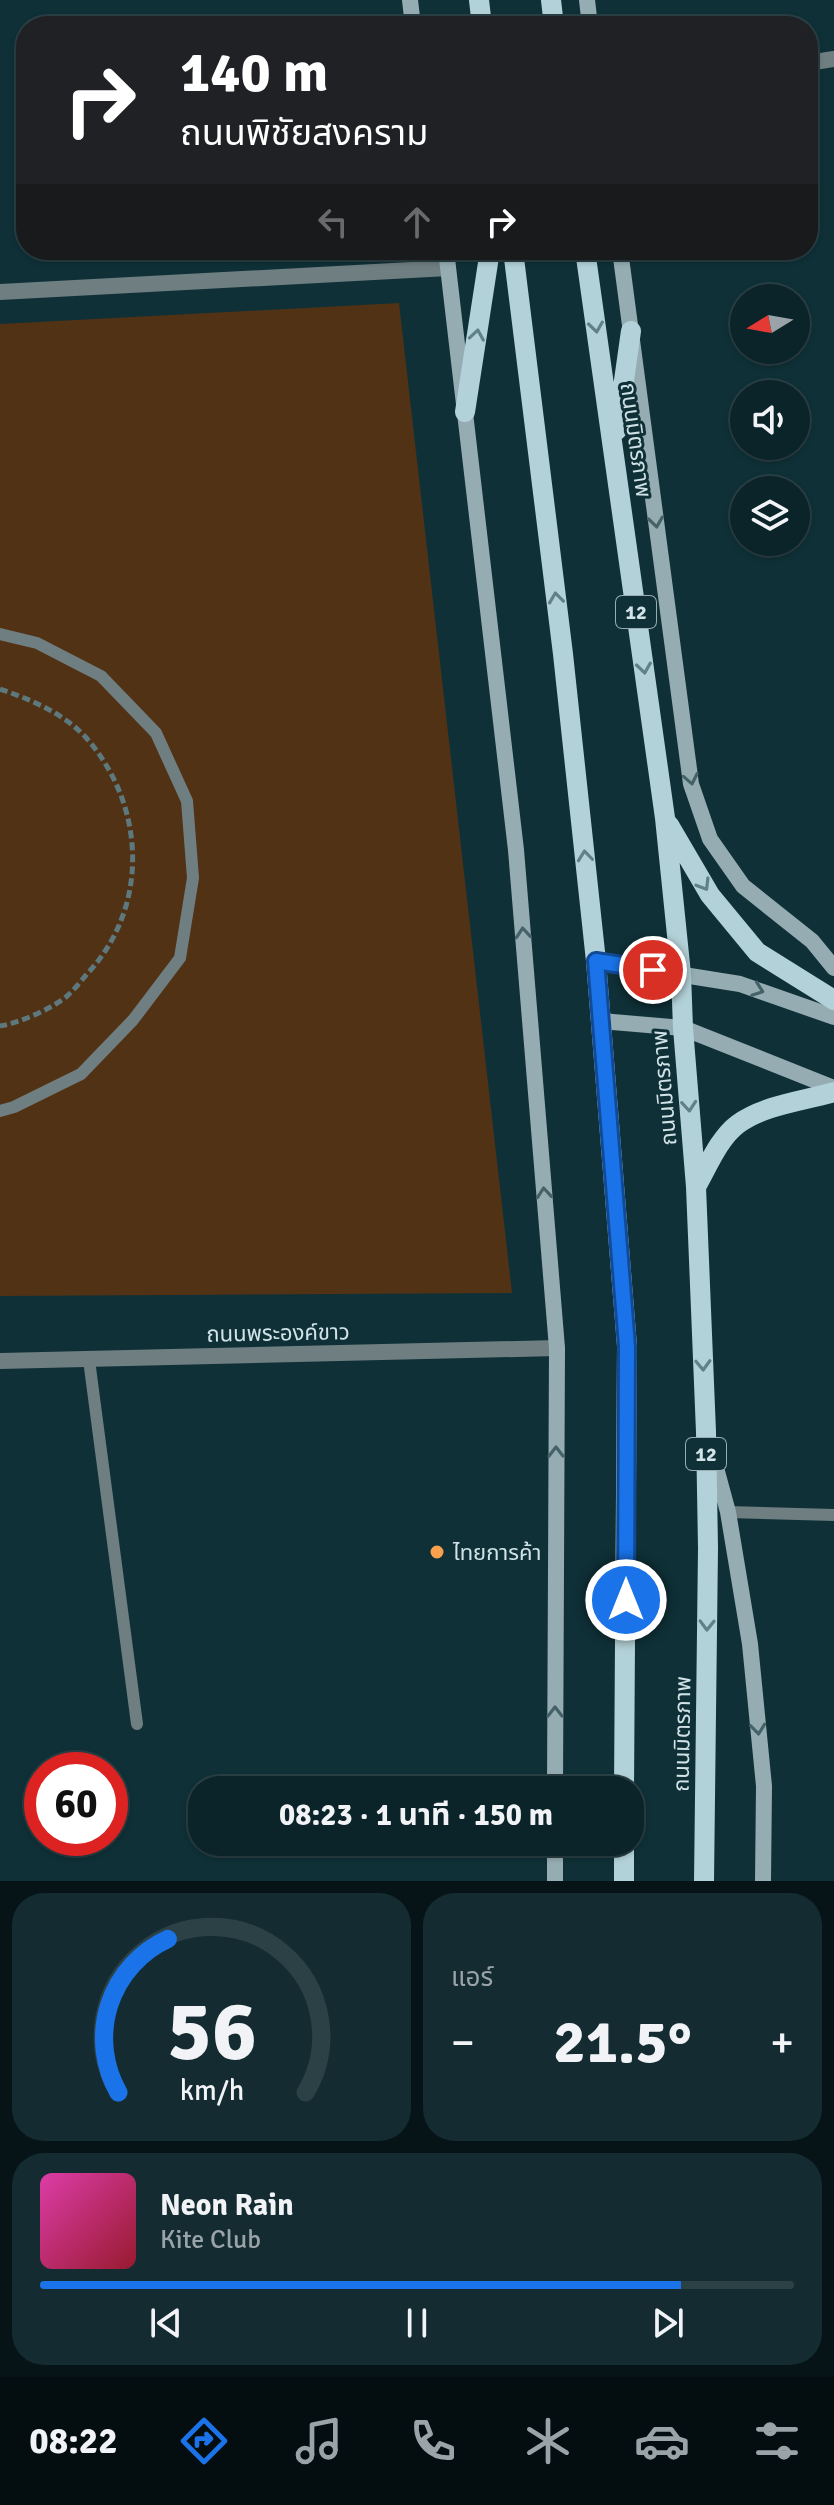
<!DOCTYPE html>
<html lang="th">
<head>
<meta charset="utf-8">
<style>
  :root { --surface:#0b2429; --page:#142c31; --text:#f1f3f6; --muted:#9aa4a8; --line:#2b4146; --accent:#1a73e8 }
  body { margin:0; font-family:Signika,"Noto Sans Thai",sans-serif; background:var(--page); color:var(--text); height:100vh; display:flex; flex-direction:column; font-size:30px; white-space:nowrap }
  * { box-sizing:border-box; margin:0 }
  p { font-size:26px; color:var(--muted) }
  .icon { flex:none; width:44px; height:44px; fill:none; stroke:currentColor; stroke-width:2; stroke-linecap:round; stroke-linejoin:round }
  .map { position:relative; height:1881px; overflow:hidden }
  .drawer { display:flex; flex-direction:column; gap:12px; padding:12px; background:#061417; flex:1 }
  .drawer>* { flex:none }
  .guide { position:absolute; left:16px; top:16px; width:802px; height:244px; border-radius:32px; box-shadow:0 2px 6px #0004,0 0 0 2px var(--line); background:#202124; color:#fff; overflow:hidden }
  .needle { width:52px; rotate:259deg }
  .tools { position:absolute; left:730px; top:284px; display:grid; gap:16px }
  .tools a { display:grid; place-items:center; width:80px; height:80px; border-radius:50%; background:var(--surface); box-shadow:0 2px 6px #0004,0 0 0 2px var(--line); font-size:40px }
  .speed { position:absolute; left:24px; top:1752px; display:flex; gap:16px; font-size:40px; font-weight:700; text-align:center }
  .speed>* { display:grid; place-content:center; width:104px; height:104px; border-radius:50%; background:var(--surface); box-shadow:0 2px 6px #0004,0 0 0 2px var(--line); line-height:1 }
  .speed .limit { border:12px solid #d22; background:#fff; color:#111 }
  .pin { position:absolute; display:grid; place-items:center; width:68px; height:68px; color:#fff; margin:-34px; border:4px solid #fff; border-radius:50%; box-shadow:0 2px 8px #0007 }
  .me { position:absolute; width:88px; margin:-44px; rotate:0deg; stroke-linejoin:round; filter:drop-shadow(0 0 6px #0008) }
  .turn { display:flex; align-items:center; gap:28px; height:168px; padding:0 32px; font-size:36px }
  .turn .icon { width:104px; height:104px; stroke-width:2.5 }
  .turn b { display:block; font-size:56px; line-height:68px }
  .lanes { display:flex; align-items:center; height:76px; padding:0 32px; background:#0003; justify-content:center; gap:40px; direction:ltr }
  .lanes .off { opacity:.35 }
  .big { font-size:60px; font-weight:700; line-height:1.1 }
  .drawer .tile { flex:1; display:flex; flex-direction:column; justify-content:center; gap:12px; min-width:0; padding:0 28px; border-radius:32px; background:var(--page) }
  .drawer .dial { align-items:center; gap:0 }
  .dial svg { height:208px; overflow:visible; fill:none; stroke:var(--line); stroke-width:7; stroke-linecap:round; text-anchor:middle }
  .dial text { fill:var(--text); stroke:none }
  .song { display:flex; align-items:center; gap:24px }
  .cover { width:96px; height:96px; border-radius:12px; background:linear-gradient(135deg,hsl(320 70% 55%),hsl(350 70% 35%)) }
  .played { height:8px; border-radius:4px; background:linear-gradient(90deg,var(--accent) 85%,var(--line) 85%) }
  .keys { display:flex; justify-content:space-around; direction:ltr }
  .heat { display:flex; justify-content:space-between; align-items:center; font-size:44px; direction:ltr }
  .drawer .tiles { flex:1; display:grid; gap:12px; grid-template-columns:1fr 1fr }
  .tile:last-child { grid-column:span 2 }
  .trip { position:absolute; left:188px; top:1776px; width:456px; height:80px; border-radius:32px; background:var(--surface); box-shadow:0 2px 6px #0004,0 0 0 2px var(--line); font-weight:700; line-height:80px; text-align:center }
  .dock { display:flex; height:128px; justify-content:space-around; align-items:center; background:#040e10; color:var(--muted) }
  .dock .icon { width:56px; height:56px }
  .dock .active { color:var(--accent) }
  .dock b { font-size:36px; color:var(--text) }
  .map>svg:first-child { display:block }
</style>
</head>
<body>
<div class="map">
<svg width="834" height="1881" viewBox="0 0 834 1881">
  <rect width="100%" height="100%" fill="#0f3037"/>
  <path fill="#513215" d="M399,303l113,990 -512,3v-972z"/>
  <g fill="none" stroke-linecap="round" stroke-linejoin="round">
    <path stroke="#5e797e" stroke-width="5" stroke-dasharray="8 4" stroke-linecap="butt" d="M0,689c32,11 66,25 89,52 57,68 60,167 -2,233 -6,7 -13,16 -21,23 -15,12 -47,26 -66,29"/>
    <path stroke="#6f7e81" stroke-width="12" d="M0,634l37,9 64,33 55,57 31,68 6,77 -13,80 -47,62 -52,54 -67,33 -14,4
      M89,1360l48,364
      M728,1512l106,3"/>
    <path stroke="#6f7e81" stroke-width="16" d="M808,63l26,-4
      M0,292l448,-24"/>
    <path stroke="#6f7e81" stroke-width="16" d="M0,1361l557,-13"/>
    <path stroke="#95adb2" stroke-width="16" d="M410,0l3,26
      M587,0l3,26
      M446,250l70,600 41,498 -2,442
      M620,250l71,534 19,55 33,47 69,55 22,27
      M596,961l144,23 94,33
      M601,1021l82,7 151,60
      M712,1453l16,59 22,132 14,142 -1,95
      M555,1881v-39"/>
    <path stroke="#b3d1d8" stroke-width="20" d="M479,0l3,26
      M551,0l3,26
      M513,250l50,404 33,307 31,385 -3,444
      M585,250l80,568 16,156 2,54 13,159 10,245 2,116 -4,333
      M465,412l25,-162
      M617,430l14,-99
      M669,825l41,70 47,57 77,48
      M696,1187c12,-21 23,-49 42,-63 26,-19 65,-23 96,-32
      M624,1881v-39"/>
  </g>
  <defs><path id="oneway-chevron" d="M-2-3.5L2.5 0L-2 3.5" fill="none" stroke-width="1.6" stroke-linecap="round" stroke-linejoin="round" transform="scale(2)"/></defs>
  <g stroke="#618088">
    <use href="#oneway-chevron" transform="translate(596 327) rotate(82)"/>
    <use href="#oneway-chevron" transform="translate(477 335) rotate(-81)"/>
    <use href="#oneway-chevron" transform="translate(556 598) rotate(-97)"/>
    <use href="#oneway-chevron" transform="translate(644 668) rotate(82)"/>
    <use href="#oneway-chevron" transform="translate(585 856) rotate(-96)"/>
    <use href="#oneway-chevron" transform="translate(704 885) rotate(59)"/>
    <use href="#oneway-chevron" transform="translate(689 1106) rotate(85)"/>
    <use href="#oneway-chevron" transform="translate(703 1365) rotate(88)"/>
    <use href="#oneway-chevron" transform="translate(707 1625) rotate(91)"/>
  </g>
  <g stroke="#456268">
    <use href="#oneway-chevron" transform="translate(656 522) rotate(82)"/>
    <use href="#oneway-chevron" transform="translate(691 779) rotate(79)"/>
    <use href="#oneway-chevron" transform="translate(523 933) rotate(-95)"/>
    <use href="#oneway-chevron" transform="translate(758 990) rotate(20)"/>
    <use href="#oneway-chevron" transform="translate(544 1193) rotate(-95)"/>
    <use href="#oneway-chevron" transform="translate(556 1452) rotate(-90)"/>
    <use href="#oneway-chevron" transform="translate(555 1712) rotate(-90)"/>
    <use href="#oneway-chevron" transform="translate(758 1729) rotate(84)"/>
  </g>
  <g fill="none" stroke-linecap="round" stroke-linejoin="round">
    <defs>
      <path id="route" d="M626,1600l1,-254 -31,-385 57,9"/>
    </defs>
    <use href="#route" stroke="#114b97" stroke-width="20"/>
    <use href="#route" stroke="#1a73e8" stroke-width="14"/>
  </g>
  <circle fill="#f9a04c" stroke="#0f3037" stroke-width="3" cx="437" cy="1552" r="8"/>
  <g text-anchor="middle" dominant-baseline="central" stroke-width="6" stroke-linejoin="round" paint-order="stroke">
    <g fill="#0f3037" stroke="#97adb2" stroke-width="2">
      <rect x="616" y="596" width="40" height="32" rx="6"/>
      <rect x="686" y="1438" width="40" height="32" rx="6"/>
    </g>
    <g font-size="20" font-weight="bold" fill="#d1e3e7">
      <text x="636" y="612">12</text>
      <text x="706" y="1454">12</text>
    </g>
    <g font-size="22" fill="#d1e3e7" stroke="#0f3037">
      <text transform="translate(636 440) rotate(82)">ถนนมิตรภาพ</text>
      <text transform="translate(664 1088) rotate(-95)">ถนนมิตรภาพ</text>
      <text transform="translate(278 1333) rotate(-1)">ถนนพระองค์ขาว</text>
      <text transform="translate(682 1734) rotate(-89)">ถนนมิตรภาพ</text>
    </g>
    <g font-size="22" fill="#d1e3e7" stroke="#0f3037" text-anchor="start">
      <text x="453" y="1552">ไทยการค้า</text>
    </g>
  </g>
</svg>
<div class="tools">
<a><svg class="needle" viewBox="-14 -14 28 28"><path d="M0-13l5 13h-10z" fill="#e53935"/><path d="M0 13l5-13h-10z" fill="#9aa4a8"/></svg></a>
<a><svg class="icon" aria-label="sound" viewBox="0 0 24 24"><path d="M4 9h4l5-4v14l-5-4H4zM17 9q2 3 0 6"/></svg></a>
<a><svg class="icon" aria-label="layers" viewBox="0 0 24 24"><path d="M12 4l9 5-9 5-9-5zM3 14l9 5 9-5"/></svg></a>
</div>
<div class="speed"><div class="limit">60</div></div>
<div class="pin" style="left:653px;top:970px;background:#d93025"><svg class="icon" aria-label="arrive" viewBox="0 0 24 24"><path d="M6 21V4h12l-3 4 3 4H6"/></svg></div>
<svg class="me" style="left:626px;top:1600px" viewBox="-20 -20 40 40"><circle r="17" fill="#1a73e8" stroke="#fff" stroke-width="3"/><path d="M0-11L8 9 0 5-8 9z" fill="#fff"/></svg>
<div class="trip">08:23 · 1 นาที · 150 m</div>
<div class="guide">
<div class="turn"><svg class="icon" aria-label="right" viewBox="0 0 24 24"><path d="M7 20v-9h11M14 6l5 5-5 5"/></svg><div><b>140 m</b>ถนนพิชัยสงคราม</div></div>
<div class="lanes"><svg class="icon off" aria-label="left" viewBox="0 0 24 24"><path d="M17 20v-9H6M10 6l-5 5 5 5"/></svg><svg class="icon off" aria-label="ahead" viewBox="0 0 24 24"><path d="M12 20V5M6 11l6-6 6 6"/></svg><svg class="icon" aria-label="right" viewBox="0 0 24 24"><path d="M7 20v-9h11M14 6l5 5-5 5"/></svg></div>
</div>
</div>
<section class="drawer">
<div class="tiles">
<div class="tile dial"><svg viewBox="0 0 100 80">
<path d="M14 69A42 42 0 1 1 86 69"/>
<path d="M14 69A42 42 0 0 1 33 10" stroke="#1a73e8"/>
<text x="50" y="56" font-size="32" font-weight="700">56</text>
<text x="50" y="72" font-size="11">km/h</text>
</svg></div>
<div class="tile"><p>แอร์</p>
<div class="heat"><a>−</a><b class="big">21.5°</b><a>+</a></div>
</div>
<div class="tile">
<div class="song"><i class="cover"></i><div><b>Neon Rain</b><p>Kite Club</p></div></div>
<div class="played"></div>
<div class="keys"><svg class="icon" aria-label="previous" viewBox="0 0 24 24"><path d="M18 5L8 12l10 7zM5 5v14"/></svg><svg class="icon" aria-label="pause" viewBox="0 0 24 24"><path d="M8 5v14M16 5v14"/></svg><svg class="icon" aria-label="next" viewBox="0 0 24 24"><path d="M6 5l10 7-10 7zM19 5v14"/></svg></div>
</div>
</div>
</section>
<nav class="dock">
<b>08:22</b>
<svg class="icon active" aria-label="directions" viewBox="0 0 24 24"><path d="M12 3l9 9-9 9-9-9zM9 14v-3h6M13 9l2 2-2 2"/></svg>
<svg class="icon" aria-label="music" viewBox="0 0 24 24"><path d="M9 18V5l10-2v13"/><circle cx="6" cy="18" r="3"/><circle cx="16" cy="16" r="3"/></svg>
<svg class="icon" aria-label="phone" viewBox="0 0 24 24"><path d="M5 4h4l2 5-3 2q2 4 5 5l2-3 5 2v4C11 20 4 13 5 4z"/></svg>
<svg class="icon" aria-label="climate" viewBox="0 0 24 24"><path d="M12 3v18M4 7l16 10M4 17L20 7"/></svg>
<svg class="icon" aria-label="car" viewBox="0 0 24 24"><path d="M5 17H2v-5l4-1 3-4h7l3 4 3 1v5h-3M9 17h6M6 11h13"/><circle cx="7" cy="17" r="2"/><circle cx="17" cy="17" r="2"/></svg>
<svg class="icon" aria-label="filters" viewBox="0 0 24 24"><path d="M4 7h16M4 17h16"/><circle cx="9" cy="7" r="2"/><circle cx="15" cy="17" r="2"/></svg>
</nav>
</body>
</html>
